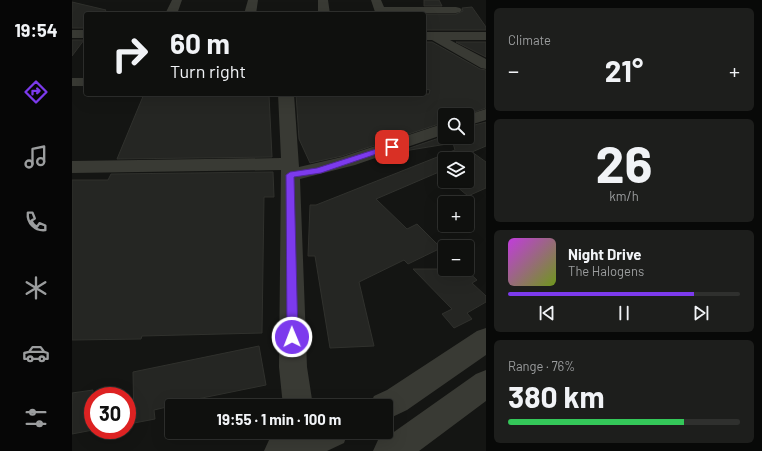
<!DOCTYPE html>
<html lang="en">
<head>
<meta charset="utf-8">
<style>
  :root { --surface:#0f100e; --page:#1d1e1c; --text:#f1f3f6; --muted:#9b9d9e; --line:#2f302e; --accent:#7c3aed }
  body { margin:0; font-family:Barlow,sans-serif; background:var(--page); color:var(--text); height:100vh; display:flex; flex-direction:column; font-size:15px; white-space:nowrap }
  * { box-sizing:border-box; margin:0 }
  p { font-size:13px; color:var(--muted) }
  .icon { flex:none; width:22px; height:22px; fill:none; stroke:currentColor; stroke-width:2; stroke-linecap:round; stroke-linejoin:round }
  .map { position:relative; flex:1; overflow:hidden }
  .sheet { display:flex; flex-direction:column; gap:8px; padding:8px; background:#080908; width:276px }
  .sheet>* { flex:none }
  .banner { position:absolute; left:12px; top:12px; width:342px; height:84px; border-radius:4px; box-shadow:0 4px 16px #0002,0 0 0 1px var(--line); background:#0f100e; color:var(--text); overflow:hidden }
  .fabs { position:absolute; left:366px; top:108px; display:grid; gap:8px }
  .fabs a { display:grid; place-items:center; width:36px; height:36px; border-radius:4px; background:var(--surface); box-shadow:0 4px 16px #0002,0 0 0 1px var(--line); font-size:20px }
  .speed { position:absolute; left:12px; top:387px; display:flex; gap:8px; font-size:20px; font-weight:700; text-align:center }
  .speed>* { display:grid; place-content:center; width:52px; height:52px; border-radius:50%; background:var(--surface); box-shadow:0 4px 16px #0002,0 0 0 1px var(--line); line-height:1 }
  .speed .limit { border:6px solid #d22; background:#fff; color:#111 }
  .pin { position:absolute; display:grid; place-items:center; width:34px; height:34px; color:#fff; margin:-17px; border-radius:8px; box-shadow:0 2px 6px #0006 }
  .me { position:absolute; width:44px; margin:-22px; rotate:359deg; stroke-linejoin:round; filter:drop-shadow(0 0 3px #0008) }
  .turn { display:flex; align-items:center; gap:14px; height:84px; padding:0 20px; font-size:18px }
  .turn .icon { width:52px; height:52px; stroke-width:2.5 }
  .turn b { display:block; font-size:28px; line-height:34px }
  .big { font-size:30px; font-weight:700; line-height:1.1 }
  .sheet .tile { flex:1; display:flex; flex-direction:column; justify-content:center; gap:6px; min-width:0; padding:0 14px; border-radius:6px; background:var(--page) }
  .sheet .dial { align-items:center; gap:0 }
  .dial b { font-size:52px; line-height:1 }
  .song { display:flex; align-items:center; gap:12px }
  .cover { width:48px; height:48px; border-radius:6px; background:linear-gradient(135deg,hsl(290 70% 55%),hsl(80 70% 35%)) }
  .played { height:4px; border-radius:2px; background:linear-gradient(90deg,var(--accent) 80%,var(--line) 80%) }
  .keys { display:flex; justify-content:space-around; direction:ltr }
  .heat { display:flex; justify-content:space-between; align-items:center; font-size:22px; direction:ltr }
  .charge { height:6px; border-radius:3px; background:linear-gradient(90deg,#34c759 76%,var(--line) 0) }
  .trip { position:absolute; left:93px; top:399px; width:228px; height:40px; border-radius:4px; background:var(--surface); box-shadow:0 4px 16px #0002,0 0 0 1px var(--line); font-weight:700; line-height:40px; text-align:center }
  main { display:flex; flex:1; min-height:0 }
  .tabs { display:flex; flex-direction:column; width:72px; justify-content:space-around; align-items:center; background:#060606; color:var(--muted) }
  .tabs .icon { width:28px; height:28px }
  .tabs .active { color:var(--accent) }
  .tabs b { font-size:18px; color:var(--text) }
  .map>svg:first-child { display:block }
</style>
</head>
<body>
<main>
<nav class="tabs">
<b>19:54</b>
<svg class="icon active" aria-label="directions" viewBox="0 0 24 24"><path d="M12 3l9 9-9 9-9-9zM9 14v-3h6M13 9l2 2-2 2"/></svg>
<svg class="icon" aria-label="music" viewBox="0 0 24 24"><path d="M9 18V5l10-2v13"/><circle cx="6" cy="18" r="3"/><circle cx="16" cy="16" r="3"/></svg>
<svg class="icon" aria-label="phone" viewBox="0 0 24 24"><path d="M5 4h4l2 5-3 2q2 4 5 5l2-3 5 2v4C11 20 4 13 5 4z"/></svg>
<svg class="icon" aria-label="climate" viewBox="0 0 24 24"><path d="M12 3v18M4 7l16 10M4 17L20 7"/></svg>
<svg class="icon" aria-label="car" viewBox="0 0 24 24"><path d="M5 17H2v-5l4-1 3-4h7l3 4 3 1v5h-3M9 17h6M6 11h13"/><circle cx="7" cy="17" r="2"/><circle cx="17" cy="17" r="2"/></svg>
<svg class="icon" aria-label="filters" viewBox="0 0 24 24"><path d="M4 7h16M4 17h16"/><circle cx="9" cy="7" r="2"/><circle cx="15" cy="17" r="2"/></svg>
</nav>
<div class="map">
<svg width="414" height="451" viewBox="0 0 414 451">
  <rect width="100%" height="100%" fill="#141513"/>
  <path fill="#252623" stroke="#30312d" d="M352,0h15l3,6h-18z
    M0,2l34,8 -3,4h-17v14h-14z
    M400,7l14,20v3h-62v-16h32l7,-3 -1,-3z
    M0,40h12l-12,16z
    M352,42h8l48,27 6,1v38l-20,7h-21v7l-103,34 -32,7 -11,-24 -3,-45h133l1,-4 -6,-1z
    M384,42h30v15z
    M72,94l125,1 3,62 -155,2z
    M414,122v24l-14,6 14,10v26l-18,8 -18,-15h17v-22h-22v18l-6,-5 -63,27 31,30 10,-5 24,24 -33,16 -4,-4 -45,22 15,64 -44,2 -15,-92h-7l2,-51h6l139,-55 -2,-7 -55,9 47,-16v1h22v-10z
    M201,172l1,25h-10l-2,136 -120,3 -1,3 -69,1v-160h36l3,-6z
    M341,269h52l12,11 -5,3 14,13v6l-19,11 5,6 -18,9 -12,-14 10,-5z
    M187,346l7,39 -69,14v1l-43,10 1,9 -21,4 -1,-51z
    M21,390v40l-21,4v-41z"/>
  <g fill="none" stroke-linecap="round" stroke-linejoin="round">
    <path fill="#393a34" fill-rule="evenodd" d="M100,0h10l-5,14h-12z
      M176,0h10l-2,14h-12z
      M246,0h10l2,14h-12z
      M299,0h10l3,7h72l4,1 2,2 -2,2 -4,1h-77l-4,-1z
      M0,30h14v8h-14z
      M352,32h62v8h-36l36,19v10l-5,-1 -49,-28h-8z
      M0,78h14v8h-14z
      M206,94h16l5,73 43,-10 103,-34v11l-90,31 -55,14 7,188 6,39h-30l-4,-39 2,-197 -209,3v-12l209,-3z
      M414,109v11l-19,6v-11z
      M414,328v27l-79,55 -21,10v-14h-17l5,-10 13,-6 90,-59z
      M414,370v31l-67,50h-46l5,-11 13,-6 85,-60z
      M222,432h54l-4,11 -17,8h-63l5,-11z"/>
  </g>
  <path fill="#7c3aed" stroke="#51269a" d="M320,144l2,1v3l-73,25 -27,4 4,160 -2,4 -4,1 -4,-1 -1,-4 -1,-162 4,-3 27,-4z"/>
</svg>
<div class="fabs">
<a><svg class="icon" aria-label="search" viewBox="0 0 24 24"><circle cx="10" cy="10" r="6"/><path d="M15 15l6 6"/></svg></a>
<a><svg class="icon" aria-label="layers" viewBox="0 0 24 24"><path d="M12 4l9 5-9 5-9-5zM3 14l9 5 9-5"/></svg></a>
<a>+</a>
<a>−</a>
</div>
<div class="speed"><div class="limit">30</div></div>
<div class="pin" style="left:320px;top:147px;background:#d93025"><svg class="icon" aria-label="arrive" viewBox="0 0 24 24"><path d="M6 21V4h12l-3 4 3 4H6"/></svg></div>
<svg class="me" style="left:220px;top:337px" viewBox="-20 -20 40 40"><circle r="17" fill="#7c3aed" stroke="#fff" stroke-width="3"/><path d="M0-11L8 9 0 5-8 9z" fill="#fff"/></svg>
<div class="trip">19:55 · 1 min · 100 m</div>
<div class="banner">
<div class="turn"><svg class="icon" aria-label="right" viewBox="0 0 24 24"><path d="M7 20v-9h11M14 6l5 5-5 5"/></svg><div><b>60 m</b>Turn right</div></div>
</div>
</div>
<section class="sheet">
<div class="tile"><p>Climate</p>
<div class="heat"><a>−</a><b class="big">21°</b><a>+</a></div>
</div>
<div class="tile dial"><b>26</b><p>km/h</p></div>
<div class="tile">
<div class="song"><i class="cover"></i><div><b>Night Drive</b><p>The Halogens</p></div></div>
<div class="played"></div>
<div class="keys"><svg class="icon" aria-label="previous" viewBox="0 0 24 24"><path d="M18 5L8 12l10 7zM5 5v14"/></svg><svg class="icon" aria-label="pause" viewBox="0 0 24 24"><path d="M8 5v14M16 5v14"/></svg><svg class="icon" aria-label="next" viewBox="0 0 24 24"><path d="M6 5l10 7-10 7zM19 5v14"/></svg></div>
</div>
<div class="tile"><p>Range · 76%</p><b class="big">380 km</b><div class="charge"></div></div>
</section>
</main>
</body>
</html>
